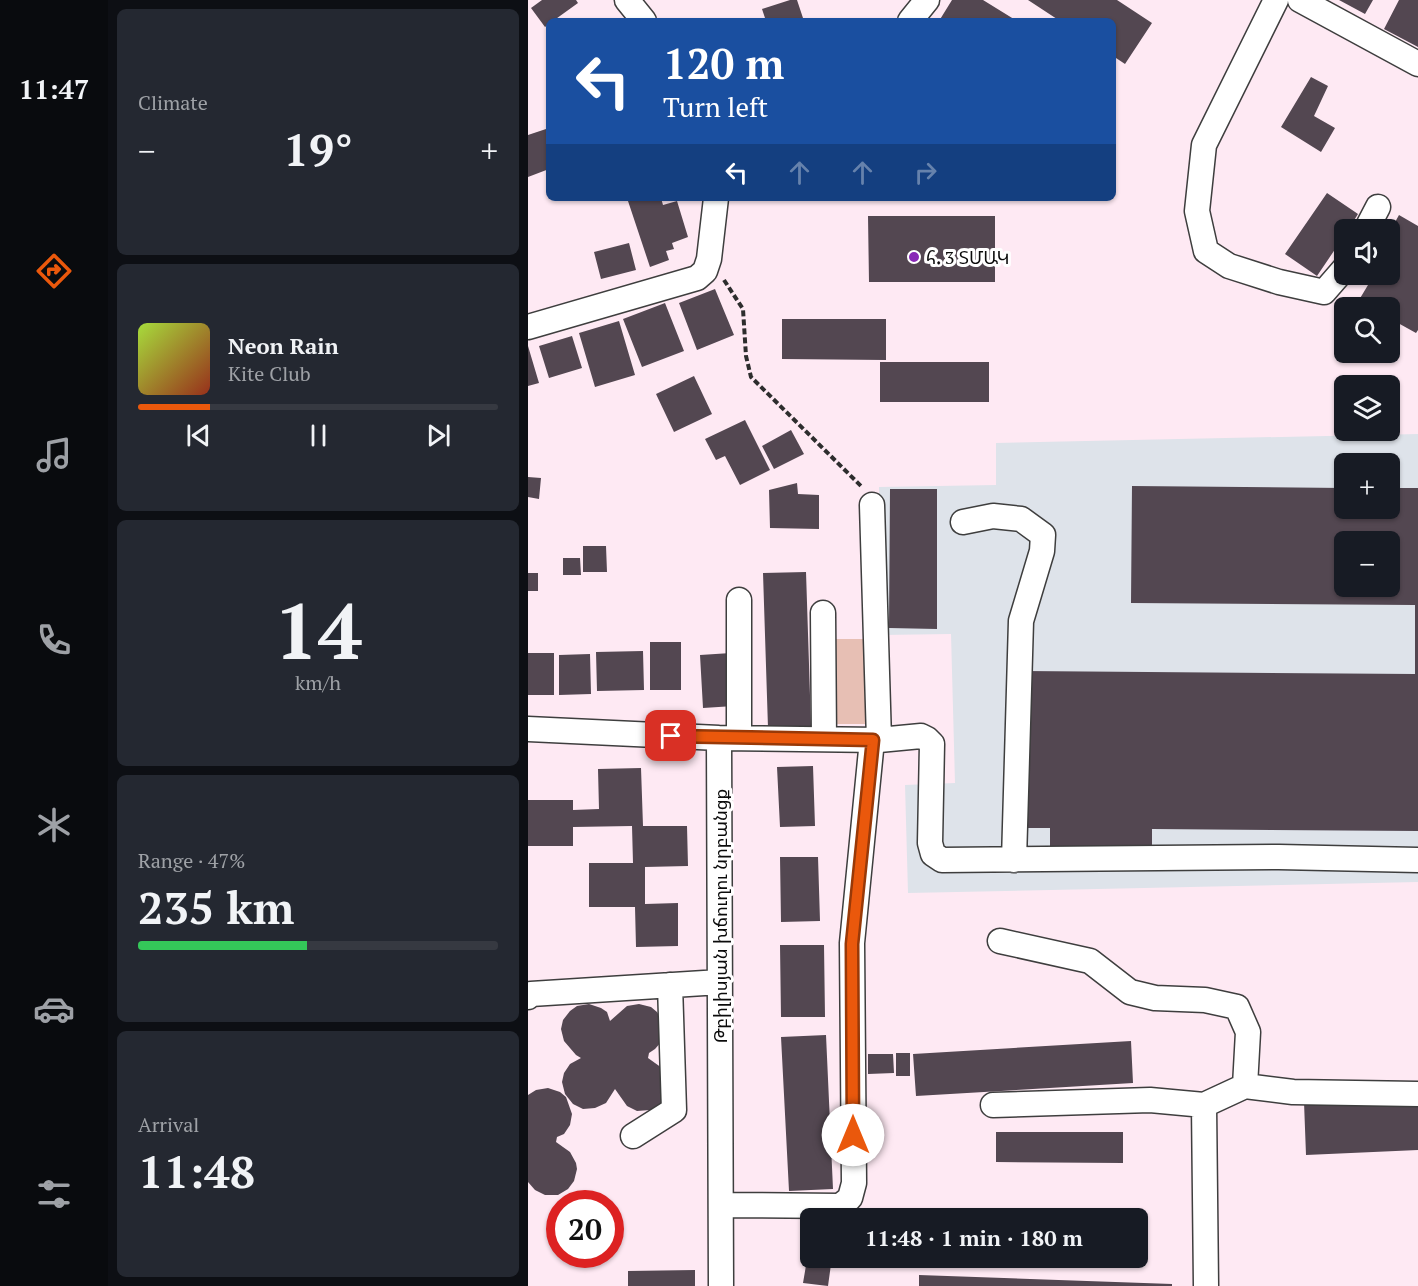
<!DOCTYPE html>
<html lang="en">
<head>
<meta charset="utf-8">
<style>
  :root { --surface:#171b24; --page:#242831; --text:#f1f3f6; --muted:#9ea1a6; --line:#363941; --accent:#ea580c }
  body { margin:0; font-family:"PT Serif","Noto Sans Armenian",serif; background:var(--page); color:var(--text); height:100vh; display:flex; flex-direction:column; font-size:22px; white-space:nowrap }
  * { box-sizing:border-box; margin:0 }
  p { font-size:20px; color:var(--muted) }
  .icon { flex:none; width:33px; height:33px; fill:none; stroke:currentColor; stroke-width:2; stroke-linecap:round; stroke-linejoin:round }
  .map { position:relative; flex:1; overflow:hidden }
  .details { display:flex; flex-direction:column; gap:9px; padding:9px; background:#0d0f14; width:420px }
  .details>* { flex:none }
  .top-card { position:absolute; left:18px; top:18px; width:570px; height:183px; border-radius:9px; box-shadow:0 2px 4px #0004; background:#1a4fa0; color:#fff; overflow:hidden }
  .fabs { position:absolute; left:806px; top:219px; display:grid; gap:12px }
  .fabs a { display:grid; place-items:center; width:66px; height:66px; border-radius:9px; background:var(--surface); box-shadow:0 2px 4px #0004; font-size:30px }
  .speed { position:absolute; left:18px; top:1190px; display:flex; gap:12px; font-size:30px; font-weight:700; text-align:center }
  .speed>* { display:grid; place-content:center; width:78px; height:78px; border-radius:50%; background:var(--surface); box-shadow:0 2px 4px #0004; line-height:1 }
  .speed .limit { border:9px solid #d22; background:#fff; color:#111 }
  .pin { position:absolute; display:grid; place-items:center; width:51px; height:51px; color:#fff; margin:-26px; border-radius:12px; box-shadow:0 3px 9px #0006 }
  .me { position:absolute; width:66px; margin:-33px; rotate:0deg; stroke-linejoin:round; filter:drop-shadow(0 0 4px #0008) }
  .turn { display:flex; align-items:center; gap:21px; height:126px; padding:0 18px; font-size:27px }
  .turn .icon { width:78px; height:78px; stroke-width:2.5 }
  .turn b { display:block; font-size:42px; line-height:51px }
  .lanes { display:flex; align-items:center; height:57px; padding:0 18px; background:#0003; justify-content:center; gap:30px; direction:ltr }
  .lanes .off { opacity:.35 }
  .big { font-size:45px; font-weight:600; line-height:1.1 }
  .details .card { flex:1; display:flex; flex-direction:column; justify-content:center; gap:9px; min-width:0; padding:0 21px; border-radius:9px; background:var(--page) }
  .details .dial { align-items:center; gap:0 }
  .dial b { font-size:78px; line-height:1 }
  .song { display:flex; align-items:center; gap:18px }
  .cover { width:72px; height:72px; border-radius:9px; background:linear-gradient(135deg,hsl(80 70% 55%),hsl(10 70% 35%)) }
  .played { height:6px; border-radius:3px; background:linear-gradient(90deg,var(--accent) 20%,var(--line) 20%) }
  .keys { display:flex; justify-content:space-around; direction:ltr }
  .heat { display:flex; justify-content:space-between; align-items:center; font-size:33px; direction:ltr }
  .charge { height:9px; border-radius:4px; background:linear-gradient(90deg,#34c759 47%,var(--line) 0) }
  .trip { position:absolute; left:272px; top:1208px; width:348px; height:60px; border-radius:9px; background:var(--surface); box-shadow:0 2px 4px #0004; font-weight:600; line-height:60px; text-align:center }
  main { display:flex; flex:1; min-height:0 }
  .dock { display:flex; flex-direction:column; width:108px; justify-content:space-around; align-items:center; background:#090b0e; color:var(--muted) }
  .dock .icon { width:42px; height:42px }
  .dock .current { color:var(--accent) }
  .dock b { font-size:27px; color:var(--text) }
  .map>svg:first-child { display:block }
</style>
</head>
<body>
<main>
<nav class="dock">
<b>11:47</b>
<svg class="icon current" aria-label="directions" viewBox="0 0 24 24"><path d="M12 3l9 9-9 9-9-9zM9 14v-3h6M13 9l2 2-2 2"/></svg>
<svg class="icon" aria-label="music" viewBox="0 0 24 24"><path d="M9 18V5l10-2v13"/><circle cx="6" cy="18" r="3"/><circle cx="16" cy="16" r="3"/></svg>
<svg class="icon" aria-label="phone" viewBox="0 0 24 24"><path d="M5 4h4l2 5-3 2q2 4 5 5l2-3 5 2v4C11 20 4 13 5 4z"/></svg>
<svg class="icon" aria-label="climate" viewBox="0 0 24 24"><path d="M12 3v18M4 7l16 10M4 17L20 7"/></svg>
<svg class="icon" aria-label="car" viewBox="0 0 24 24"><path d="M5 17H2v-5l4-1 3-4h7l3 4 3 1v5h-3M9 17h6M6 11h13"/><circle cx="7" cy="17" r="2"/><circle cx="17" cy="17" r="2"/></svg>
<svg class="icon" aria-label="filters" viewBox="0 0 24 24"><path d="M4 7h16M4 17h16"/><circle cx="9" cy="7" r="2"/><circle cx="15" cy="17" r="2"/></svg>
</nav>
<section class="details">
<div class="card"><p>Climate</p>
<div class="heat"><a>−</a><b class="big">19°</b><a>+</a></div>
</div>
<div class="card">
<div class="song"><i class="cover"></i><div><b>Neon Rain</b><p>Kite Club</p></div></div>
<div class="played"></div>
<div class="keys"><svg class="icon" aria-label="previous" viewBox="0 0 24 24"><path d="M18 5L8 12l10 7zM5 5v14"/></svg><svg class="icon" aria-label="pause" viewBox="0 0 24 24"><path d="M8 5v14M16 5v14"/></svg><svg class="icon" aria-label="next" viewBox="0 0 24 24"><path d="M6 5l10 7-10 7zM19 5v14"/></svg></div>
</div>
<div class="card dial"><b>14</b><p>km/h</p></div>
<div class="card"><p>Range · 47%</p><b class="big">235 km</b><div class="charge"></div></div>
<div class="card"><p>Arrival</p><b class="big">11:48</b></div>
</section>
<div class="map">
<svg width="890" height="1286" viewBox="0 0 890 1286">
  <rect width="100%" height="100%" fill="#fee9f3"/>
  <path fill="#dee3ea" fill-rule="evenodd" d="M890,434v448l-510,11 -3,-108 50,-2 -4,-149 -69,1 -3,-148 117,-2v-42zM816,464h45v44h-45zM816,542h45v44h-45z"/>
  <path fill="#e7bfb4" d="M307,639h32l3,85h-33z"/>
  <path fill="#534751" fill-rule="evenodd" d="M14,0h34l2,3 -25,18h-4v3l-4,3 -14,-19z
    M262,0h7l7,21h-38l-4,-12z
    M424,0h31l34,21h-78z
    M500,0h89l35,23 -27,41 -12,-8v-35h-53z
    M811,0h34l-8,14z
    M871,0h19v47l-34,-18z
    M783,77l17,9 -14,30 21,12 -14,24 -40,-25z
    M21,128v41l-21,8v-42z
    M799,193l31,21 -10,16h-4v6l-27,40 -32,-22z
    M99,198h34l2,7 14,-4 11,36 -16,6 2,6 -8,2 3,9 -19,7z
    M871,215l19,11v104l-2,3 -27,-15v-10h-18l-12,-8 9,-15 -7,-4 4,-7h24v-41z
    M340,216h127v66h-126z
    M101,243l7,27 -35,9 -7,-27z
    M187,289l19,46 -37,15 -18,-47z
    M137,303l19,48 -42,16 -19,-48z
    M254,319h104v41l-104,-1z
    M91,321l16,54 -40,12 -16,-54z
    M44,336l10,32 -33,10 -10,-32z
    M0,346l11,37 -11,3z
    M352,362h109v40h-109z
    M166,376l18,38 -38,18 -18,-38z
    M217,420l25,50 -30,15 -15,-29 -9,4 -11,-21z
    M263,430l13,24 -30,15 -12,-23z
    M0,477l13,1 -2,21 -11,-2z
    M269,483l1,11 21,1v34l-49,-1 -1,-38z
    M604,486l212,2v20h45v-20h29v343l-266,-2v21l-102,-1v-21h-28l1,-157 392,3v-69l-284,-2zM816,542h45v44h-45z
    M362,489h47v140l-48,-1z
    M55,546h23l1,26h-24z
    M35,558h17l1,17h-18z
    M278,572l5,154 -43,2 -5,-155z
    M0,573h10v18h-10z
    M122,642h31v48h-31z
    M115,651l1,39 -47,1 -1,-39z
    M0,653h26v42h-26z
    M203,653l3,53 -31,2 -3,-53z
    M62,654l1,40 -32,1v-40z
    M285,766l2,60 -35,1 -3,-60z
    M113,768l2,58h44l1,40 -43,1v37l33,-1v43l-42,1 -1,-40h-46v-44h44l-1,-37 -59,1v19h-45v-46h45v10l26,-1 -1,-40z
    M252,857h38l2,64 -39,1z
    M252,945h44l1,72h-44z
    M61,1004l12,4 6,4 3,9 17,-15 12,-2 12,3 6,5 6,11 -1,18 -7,8 -6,4 -1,5 14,10 4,28 -6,9 -10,5 -13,1 -10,-5 -12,-17 -9,14 -11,5 -12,1 -10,-5 -8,-10 -3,-12 2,-9 6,-9 11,-6 -5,-3 -12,-14 -3,-12 2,-9 7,-9 7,-5z
    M298,1035l7,154 -44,2 -8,-154z
    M603,1041l2,42 -217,13 -3,-42z
    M368,1053h14v23h-14z
    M340,1054h25l1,19 -26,1z
    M20,1088l12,4 6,5 6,17 -2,11 -6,9 -7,3 -1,5 14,10 6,11 1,6 -3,12 -6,8 -10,6h-13l-10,-5 -7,-8v-87l8,-5z
    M890,1097v53l-112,5 -2,-53z
    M468,1132h127v31l-127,-1z
    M281,1248l1,9h22l-4,29 -25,-3z
    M167,1270v16h-67v-15z
    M391,1275l253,9v2h-253z"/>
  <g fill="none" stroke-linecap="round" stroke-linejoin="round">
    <defs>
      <path id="minor" d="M99,0l17,21
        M748,0l-72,145 -7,66 9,40 23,15 50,16 45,10 20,-23
        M772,0l118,64
        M382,21l17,-21
        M838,230l12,-23
        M0,327l169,-49 8,-7 4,-12 7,-61
        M344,505l7,235
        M435,522l30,-6 28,3 22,16 -1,16 -21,70 -7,239
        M211,600v137
        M295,613l1,126
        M0,729l191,9 160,2 42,-4 6,3 5,5 -2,99 3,11 9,6 337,-3 139,3
        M191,738l2,548
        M472,941l90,20 40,31 25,6 50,2 32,7 11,25 -3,54
        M0,997l3,-3 189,-12
        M465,1105l157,-5 54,5 41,-19 48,6 125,2
        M676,1105l2,181
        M105,1136l41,-26 -4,-125
        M193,1205l119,1 10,-8 4,-15 -2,-240 20,-203"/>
    </defs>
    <use href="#minor" stroke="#3e3e3e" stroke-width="27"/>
    <path stroke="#2d2d2d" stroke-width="4" stroke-dasharray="6 3" stroke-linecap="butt" d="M196,280l19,29 3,47 5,21 111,110"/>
    <use href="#minor" stroke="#fff" stroke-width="24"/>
  </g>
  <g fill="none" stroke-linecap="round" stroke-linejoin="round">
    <defs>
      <path id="route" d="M143,736l202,4 -21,204 1,191"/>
    </defs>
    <use href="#route" stroke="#983908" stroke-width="15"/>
    <use href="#route" stroke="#ea580c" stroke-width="10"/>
  </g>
  <circle fill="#8827b6" stroke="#fff" stroke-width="2" cx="386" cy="257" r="6"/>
  <g text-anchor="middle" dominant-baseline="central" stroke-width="6" stroke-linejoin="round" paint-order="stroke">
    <g font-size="18" fill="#0b0b0b" stroke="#fff" text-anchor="start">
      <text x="398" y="257">հ. 3 ՏՄԱԿ</text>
    </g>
    <g font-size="18" fill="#0b0b0b" stroke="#fff">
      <text transform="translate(192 916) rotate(-90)">Թբիլիսյան խճուղու նրբանցք</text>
    </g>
  </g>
</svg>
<div class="fabs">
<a><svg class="icon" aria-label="sound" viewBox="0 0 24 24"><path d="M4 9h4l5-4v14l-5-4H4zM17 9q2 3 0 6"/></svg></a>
<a><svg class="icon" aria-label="search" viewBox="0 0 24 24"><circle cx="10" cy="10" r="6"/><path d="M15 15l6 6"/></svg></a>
<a><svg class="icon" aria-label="layers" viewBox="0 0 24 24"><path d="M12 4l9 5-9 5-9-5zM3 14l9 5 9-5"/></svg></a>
<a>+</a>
<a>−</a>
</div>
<div class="speed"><div class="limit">20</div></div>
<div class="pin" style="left:143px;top:736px;background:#d93025"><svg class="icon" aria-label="arrive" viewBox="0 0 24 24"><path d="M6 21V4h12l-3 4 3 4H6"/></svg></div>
<svg class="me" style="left:325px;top:1135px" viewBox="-20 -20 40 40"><circle r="19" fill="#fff"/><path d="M0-13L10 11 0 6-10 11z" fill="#ea580c"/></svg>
<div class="trip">11:48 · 1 min · 180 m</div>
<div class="top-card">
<div class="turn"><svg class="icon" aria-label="left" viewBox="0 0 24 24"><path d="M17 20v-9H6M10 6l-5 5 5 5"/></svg><div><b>120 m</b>Turn left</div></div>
<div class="lanes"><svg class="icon" aria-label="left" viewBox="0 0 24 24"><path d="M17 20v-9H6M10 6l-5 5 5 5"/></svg><svg class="icon off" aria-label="ahead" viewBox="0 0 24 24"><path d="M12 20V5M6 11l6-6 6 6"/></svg><svg class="icon off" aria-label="ahead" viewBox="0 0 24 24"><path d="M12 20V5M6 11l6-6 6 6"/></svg><svg class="icon off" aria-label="right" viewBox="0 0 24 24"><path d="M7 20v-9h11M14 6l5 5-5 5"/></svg></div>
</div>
</div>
</main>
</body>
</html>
